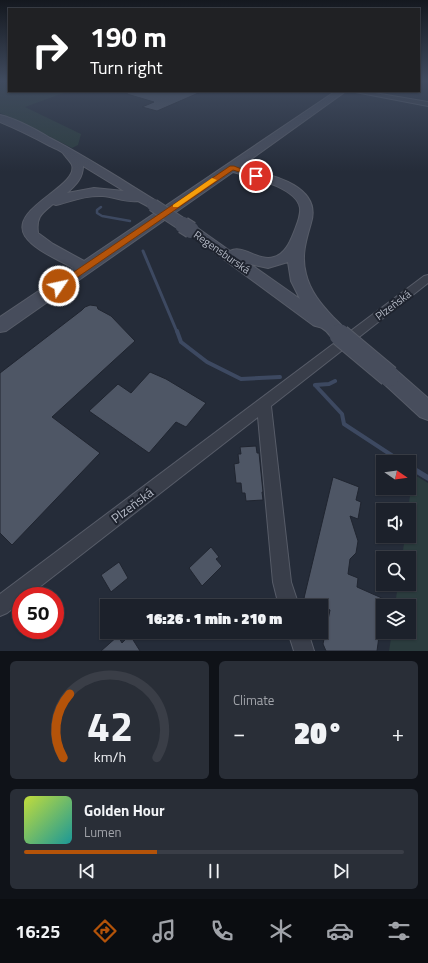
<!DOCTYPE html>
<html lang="en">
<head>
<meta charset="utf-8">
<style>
  :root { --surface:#1c212b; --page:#292e37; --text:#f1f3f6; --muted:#a0a3a9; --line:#3a3e47; --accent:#b45309 }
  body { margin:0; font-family:"Titillium Web",sans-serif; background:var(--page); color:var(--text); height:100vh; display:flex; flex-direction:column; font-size:15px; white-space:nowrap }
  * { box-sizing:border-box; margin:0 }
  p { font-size:13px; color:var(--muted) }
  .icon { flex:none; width:22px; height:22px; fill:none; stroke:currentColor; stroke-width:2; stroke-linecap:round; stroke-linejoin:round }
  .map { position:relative; height:651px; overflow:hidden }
  .sheet { display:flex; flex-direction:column; gap:10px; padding:10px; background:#0f1218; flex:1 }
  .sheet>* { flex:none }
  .top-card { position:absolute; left:8px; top:8px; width:412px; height:84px; border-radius:0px; box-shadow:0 1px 3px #0004,0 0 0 1px var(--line); background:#202124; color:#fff; overflow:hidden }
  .needle { width:26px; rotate:103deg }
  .tools { position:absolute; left:376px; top:455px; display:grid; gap:8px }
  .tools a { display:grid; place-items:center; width:40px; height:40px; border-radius:0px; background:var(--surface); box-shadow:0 1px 3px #0004,0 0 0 1px var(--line); font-size:20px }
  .speed { position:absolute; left:12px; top:587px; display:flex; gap:8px; font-size:20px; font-weight:700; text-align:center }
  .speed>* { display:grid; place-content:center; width:52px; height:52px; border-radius:50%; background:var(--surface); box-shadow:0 1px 3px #0004,0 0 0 1px var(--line); line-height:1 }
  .speed .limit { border:6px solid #d22; background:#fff; color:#111 }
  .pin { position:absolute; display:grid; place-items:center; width:34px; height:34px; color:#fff; margin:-17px; border:2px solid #fff; border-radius:50%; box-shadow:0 1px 4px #0007 }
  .me { position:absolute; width:44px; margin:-22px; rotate:56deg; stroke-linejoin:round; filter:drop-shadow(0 0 3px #0008) }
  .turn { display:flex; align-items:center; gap:14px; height:84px; padding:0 16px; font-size:18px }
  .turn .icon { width:52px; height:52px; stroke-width:2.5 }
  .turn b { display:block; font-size:28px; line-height:34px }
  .big { font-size:30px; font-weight:800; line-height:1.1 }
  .sheet .tile { flex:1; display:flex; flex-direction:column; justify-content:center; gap:6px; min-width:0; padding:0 14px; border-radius:6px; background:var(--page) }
  .sheet .dial { align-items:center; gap:0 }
  .dial svg { height:104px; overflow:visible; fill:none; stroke:var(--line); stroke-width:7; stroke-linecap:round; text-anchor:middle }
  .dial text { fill:var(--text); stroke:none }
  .song { display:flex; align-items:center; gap:12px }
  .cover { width:48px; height:48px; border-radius:6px; background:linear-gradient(135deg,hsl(70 70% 55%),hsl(180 70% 35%)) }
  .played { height:4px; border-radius:2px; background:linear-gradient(90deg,var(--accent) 35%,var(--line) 35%) }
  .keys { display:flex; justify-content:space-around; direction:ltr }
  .heat { display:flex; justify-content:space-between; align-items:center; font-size:22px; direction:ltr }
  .sheet .tiles { flex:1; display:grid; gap:10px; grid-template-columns:1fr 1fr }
  .tile:last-child { grid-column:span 2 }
  .trip { position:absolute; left:100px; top:599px; width:228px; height:40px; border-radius:0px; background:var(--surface); box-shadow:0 1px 3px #0004,0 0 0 1px var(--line); font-weight:800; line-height:40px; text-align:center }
  .tab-bar { display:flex; height:64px; justify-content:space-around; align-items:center; background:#0b0d11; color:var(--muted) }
  .tab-bar .icon { width:28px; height:28px }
  .tab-bar .active { color:var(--accent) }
  .tab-bar b { font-size:18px; color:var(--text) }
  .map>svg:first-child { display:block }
</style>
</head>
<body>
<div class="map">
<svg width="428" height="651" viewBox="0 0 428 651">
  <rect width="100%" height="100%" fill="#252c39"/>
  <path fill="#2b3c3e" d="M0,81h9v10h60l-44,16 56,27 -3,11 -6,3 -35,-18 -37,-17z
    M413,474l15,9v168h-39l3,-19h17v-26h-14l3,-22h11v-26h-7l3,-22h4l-1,-26z"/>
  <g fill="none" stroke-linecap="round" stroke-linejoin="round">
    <path stroke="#3d4961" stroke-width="2.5" d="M101,207l-4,3v3l5,3 28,5"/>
    <path stroke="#3d4961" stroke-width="3" d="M143,251l34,81"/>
    <path stroke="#3d4961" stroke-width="4" d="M177,331l4,11 26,20 34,17 39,-2
      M315,385l27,29 2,10 58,38
      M315,385l14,-1 6,-3
      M409,466l8,5"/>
    <path stroke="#3d4961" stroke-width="5.5" d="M415,470l13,8"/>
  </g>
  <path fill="#4e5665" stroke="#202530" d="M128,91h75l-46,20 -15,-4 12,-5 -27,-8z
    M90,305l7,1 1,3 13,7 24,25 -83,76 48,36 -88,92 -12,-12v-160l82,-63 3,-3z
    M150,372l16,7 40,24 -20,24 -10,-5 -27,31 -60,-42 29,-27 13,9z
    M256,446l1,7h2l4,39h-1l1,8 -17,1 -1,-8h-3l-1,-10h-5l-2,-19 5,-1 -1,-9h3l-1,-7z
    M333,477l26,10 -3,13 5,2 -3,17 -8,-3 8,25 -2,12 -6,6 -2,15 10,4 -1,9 27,12 -7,52h-51l-3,-7 7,-34 -26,-12z
    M211,547l8,10 -3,2 6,7 -20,20 -13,-18z
    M119,562l9,16 -17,14 -10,-17z
    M130,635l10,16h-39l17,-15 4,7z"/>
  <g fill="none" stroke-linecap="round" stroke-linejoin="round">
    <defs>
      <path id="street" d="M350,91h13l65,11v4z
        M428,275v8l-157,123 20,176 8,24h-20l-6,-24 -15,-165 -230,179h-7v6l-14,11 -7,3v-22l424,-318z
        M288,632h20l6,19h-20z"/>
      <path id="secondary" d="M336,91h10l-106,76c27,7 83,17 71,56 -5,17 -10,33 -5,51 4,17 15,30 27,43 6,6 12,11 16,18l-3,5c-16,5 -13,-6 -24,-12 -2,-1 -7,-2 -9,-3l-129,-95 2,-3 5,-1 5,1 34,24c13,-7 28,11 44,6 11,-3 16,-15 20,-25 3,-8 7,-16 6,-24 -3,-21 -50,-31 -67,-36l-227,159 -6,1v-15l73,-49c-15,-9 -38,-17 -48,-32 -17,-28 54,-49 47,-71 -1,-3 -8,-10 -9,-12 -3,-3 -10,-5 -13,-7 -17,-9 -33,-17 -50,-24v-7c17,4 35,14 50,23 37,19 72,42 108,64l2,3 -2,3 -5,1 -15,-8c-10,2 -24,-4 -35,-5 -17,-1 -31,5 -47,9l-3,-1c-12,10 -17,13 -15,29l15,11 31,17zM83,166l41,25 -30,-3 -27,5c9,-8 16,-15 16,-27zM288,262l3,19 9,18 -50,-35 18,4z
        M389,368l7,2 32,28v22l-8,-3 -38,-35 -3,-6 3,-6z"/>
    </defs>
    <use href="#street" stroke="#575c68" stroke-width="2"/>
    <use href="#secondary" stroke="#575c68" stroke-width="2"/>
    <use href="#street" fill="#393e4a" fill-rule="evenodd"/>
    <use href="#secondary" fill="#474d5c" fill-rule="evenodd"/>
    <defs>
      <path id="secondary-bridge-far2" d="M153,205l32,21"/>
      <path id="secondary-bridge-far1" d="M183,225l8,5"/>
      <path id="secondary-bridge" d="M340,335l49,41"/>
    </defs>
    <use href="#secondary-bridge-far2" stroke="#575c68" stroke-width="14" stroke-linecap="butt"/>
    <use href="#secondary-bridge-far1" stroke="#575c68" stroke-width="18" stroke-linecap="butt"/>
    <use href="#secondary-bridge" stroke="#575c68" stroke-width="23" stroke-linecap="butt"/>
    <use href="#secondary-bridge-far2" stroke="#474d5c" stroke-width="12"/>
    <use href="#secondary-bridge-far1" stroke="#474d5c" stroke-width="16"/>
    <use href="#secondary-bridge" stroke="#474d5c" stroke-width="21"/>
  </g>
  <linearGradient id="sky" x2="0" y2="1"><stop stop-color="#14181f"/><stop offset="0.47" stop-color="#404b5f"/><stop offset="1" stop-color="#404b5f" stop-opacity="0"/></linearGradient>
  <rect width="428" height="172" fill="url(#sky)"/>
  <path fill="#b45309" stroke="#753606" d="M230,166h4l25,10 -3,1 -23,-7 -171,118h-6l-1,-2 1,-2z"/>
  <path fill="#f59e0b" d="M212,178l5,2 -39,27h-5v-2z"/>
  <g text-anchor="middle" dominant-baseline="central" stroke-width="4" stroke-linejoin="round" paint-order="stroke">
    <g font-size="11" fill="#b4b9c5" stroke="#1e232e">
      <text transform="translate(222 252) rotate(35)">Regensburská</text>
      <text transform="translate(393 305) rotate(-37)">Plzeňská</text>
    </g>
    <g font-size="13" fill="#b4b9c5" stroke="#1e232e">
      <text transform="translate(132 505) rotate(-37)">Plzeňská</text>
    </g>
  </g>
</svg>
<div class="tools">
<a><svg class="needle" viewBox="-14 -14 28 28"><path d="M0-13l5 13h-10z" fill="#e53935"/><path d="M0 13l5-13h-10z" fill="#a0a3a9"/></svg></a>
<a><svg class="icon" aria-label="sound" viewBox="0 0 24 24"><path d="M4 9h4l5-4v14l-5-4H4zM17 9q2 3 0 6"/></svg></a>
<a><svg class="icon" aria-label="search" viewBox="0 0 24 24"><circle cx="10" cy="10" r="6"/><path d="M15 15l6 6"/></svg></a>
<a><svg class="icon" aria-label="layers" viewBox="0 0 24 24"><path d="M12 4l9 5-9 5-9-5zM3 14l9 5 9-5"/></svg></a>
</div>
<div class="speed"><div class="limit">50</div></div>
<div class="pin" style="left:256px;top:176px;background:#d93025"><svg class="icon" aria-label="arrive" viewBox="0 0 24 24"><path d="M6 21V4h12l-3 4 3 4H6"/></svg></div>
<svg class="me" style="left:59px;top:286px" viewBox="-20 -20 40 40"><circle r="17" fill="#b45309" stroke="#fff" stroke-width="3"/><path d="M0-11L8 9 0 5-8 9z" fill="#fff"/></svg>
<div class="trip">16:26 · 1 min · 210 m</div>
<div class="top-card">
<div class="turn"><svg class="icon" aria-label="right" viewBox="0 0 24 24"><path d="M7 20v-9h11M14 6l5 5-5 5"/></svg><div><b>190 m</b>Turn right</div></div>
</div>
</div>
<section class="sheet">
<div class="tiles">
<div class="tile dial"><svg viewBox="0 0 100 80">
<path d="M14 69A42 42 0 1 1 86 69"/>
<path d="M14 69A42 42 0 0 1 19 20" stroke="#b45309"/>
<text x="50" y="56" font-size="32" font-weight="700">42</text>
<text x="50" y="72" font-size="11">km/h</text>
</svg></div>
<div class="tile"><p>Climate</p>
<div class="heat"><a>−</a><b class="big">20°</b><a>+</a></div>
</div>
<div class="tile">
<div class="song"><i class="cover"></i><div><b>Golden Hour</b><p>Lumen</p></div></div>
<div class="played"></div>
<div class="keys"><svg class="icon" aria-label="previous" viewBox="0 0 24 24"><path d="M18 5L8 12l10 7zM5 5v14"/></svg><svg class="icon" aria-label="pause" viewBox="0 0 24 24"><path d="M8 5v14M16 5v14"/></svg><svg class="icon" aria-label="next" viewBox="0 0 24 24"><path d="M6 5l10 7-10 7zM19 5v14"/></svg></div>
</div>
</div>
</section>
<nav class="tab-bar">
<b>16:25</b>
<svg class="icon active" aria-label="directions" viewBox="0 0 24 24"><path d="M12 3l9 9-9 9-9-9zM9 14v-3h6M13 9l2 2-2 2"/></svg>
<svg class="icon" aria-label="music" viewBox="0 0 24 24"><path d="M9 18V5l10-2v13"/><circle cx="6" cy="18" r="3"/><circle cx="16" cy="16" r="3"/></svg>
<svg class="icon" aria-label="phone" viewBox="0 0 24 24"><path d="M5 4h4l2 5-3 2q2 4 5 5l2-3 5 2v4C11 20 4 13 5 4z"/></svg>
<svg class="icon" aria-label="climate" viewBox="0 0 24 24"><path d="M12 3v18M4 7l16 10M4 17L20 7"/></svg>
<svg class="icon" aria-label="car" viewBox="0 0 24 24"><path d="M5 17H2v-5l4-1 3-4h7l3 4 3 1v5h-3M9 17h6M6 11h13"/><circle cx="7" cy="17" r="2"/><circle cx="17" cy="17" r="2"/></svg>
<svg class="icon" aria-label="filters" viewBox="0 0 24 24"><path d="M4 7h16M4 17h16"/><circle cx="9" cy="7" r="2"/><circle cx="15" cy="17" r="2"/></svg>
</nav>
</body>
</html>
